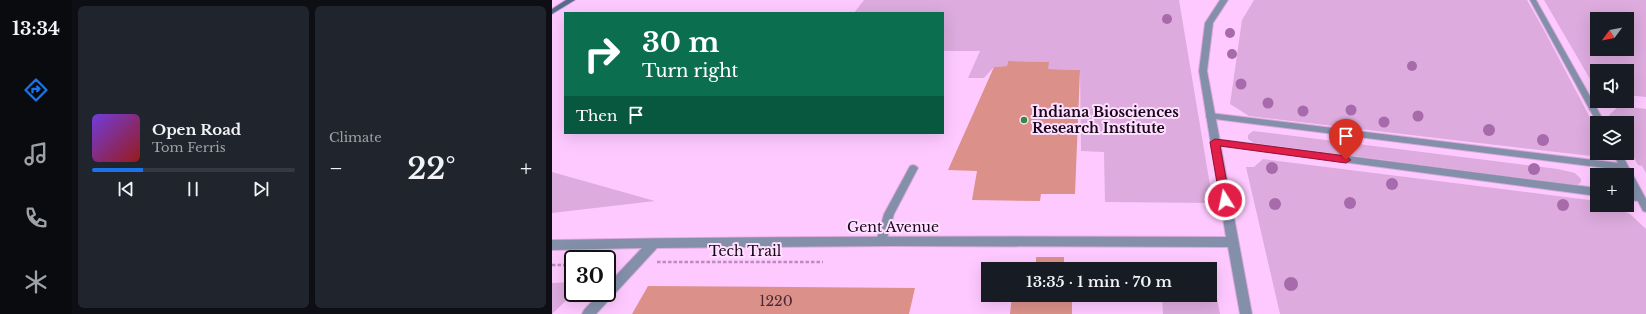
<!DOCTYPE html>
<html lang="en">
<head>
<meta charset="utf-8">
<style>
  :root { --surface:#171b24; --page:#20242c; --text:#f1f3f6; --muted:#9ea1a6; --line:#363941; --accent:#1a73e8 }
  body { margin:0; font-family:"Libre Baskerville",serif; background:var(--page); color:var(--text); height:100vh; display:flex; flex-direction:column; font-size:15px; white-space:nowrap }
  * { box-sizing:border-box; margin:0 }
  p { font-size:13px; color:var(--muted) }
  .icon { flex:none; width:22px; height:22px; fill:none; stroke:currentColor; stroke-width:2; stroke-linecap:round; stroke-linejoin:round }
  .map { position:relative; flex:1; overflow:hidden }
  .sheet { display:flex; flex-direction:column; gap:6px; padding:6px; background:#0d0f14; width:480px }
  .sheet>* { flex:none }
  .hud { position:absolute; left:12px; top:12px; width:380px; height:122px; border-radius:0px; box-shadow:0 4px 16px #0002; background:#0b6e4f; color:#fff; overflow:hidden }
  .needle { width:26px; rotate:238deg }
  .fabs { position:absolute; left:1038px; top:12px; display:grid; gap:8px }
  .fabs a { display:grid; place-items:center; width:44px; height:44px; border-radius:0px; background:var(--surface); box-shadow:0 4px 16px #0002; font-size:20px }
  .speed { position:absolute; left:12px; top:250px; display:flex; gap:8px; font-size:20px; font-weight:700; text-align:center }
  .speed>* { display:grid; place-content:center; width:52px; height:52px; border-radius:50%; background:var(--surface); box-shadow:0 4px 16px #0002; line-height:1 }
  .speed .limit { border:2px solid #111; border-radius:6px; background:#fff; color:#111 }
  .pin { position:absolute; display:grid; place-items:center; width:34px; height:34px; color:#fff; margin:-41px -17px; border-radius:50% 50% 50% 0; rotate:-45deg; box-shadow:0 0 4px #0007 }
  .pin .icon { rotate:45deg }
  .me { position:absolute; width:44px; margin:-22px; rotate:350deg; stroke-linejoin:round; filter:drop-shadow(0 0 3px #0008) }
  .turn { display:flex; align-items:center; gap:14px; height:84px; padding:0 12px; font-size:18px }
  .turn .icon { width:52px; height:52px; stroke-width:2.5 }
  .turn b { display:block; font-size:28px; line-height:34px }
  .then { display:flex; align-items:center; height:38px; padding:0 12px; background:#0003; gap:8px; font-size:15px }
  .big { font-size:30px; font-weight:600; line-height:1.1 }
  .sheet .card { flex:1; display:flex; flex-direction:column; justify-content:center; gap:6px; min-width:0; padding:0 14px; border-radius:6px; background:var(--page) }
  .song { display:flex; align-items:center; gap:12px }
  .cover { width:48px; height:48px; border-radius:6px; background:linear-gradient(135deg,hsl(260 70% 55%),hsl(0 70% 35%)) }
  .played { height:4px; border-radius:2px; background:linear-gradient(90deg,var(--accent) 25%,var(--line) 25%) }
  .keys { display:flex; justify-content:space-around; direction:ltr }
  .heat { display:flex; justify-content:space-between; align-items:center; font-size:22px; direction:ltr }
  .sheet .tiles { flex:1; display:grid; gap:6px; grid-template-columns:repeat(2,1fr) }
  .trip { position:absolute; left:429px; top:262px; width:236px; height:40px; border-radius:0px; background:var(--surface); box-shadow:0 4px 16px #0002; font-weight:600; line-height:40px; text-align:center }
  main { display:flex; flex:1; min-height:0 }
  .tabs { display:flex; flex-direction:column; width:72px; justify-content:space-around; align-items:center; background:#090b0e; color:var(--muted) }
  .tabs .icon { width:28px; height:28px }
  .tabs .selected { color:var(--accent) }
  .tabs b { font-size:18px; color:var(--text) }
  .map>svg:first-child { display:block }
</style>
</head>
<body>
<main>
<nav class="tabs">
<b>13:34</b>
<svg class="icon selected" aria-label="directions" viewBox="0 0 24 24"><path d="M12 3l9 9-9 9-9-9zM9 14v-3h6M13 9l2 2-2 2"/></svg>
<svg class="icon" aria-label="music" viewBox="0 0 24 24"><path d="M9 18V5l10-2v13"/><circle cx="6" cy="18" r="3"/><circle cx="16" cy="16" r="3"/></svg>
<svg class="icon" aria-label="phone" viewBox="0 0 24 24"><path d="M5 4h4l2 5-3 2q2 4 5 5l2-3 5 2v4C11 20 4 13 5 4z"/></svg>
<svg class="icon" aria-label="climate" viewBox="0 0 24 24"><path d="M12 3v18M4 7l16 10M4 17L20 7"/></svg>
</nav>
<section class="sheet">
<div class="tiles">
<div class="card">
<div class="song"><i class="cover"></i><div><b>Open Road</b><p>Tom Ferris</p></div></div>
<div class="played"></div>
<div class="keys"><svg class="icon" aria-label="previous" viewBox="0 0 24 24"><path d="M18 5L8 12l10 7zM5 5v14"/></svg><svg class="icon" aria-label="pause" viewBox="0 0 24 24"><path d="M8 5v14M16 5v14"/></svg><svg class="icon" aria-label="next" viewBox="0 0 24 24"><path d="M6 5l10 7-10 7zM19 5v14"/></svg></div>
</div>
<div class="card"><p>Climate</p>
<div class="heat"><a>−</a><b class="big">22°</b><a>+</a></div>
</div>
</div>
</section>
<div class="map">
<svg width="1094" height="314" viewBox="0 0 1094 314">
  <rect width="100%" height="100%" fill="#fec9ff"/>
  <path fill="#ddabde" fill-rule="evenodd" d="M312,0h315l34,203 -108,-1 -1,-50 -23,-1 -1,-81 -32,-1v-7l-40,-1 -1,5 -13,1 -10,11h-16l12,-27h-37v-38h-89z
    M702,0h273l17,30 53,101v19l-6,6 -342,-40 -19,-12 12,-84z
    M992,0h102v97l-19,-2v-24h-30v20zM1045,19h30v30h-30z
    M1067,106l27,3v64l-4,-7 -4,-1 -11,-19v-23h-13l-5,-8z
    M701,131l305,38 17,4 6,6v3l-4,3 -315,-41 -8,-1 -6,-4v-4z
    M711,159l334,42v4h14l19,9 16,15v85h-366l-34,-147h8z
    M0,172l103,29 -103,12z
    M658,272h2l8,42h-57l-1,-19h48z
    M21,282v11h1l-22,21v-31z"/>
  <path fill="#db918a" d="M456,61l41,1 -1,7 32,1 -5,124h-34l-1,7 -68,-1 5,-29 -29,-1 46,-103 13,-1z
    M484,257h28v12h-49v-5h21z
    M96,286l267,2 -6,26h-277z
    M460,295h60v19h-62z"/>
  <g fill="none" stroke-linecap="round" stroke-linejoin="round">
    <defs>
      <path id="service" d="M978,0h6l69,123h-8z
        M658,113l408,50 -5,-10h8l25,46v13l-3,-1 -5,-10 -11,-1v-8l6,1 -6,-12v-6h-3l-3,-5 -414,-52 -1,-2 1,-2z
        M663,139l382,49v8l-382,-51 -4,-3z
        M361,165l3,1 2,2 -24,46 -8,28 -1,3 -4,1 -4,-1 -1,-3 8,-28 26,-48z"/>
      <path id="minor" d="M668,0h8l-15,23 -6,48 45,243h-12l-12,-67 -336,-1 -235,2 -61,66h-14l2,-4 16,-17h7v-8l35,-37 -90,2v-10c225,-4 450,-4 674,-3l-27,-166 6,-48z"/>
      <path id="secondary" d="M14,0h9l-23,14v-5z"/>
    </defs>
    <use href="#service" stroke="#d9aada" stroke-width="2"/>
    <use href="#minor" stroke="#d9aada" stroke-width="2"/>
    <use href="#secondary" stroke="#d9aada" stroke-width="2"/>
    <path stroke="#b98eba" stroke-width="2.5" stroke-dasharray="3.5 2" stroke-linecap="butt" d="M105,262h166
      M0,265h21"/>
    <use href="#service" fill="#8490aa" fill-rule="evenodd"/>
    <use href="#minor" fill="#8490aa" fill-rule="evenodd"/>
    <use href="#secondary" fill="#596a8f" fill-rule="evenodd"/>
  </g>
  <g fill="#a76aaa">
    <circle cx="615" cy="19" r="5"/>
    <circle cx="678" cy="33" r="5"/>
    <circle cx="680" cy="54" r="5"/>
    <circle cx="860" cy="66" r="5"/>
    <circle cx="689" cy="84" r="5.5"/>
    <circle cx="716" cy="103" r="5.5"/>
    <circle cx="799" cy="110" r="5.5"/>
    <circle cx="751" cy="111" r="5.5"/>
    <circle cx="866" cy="116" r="5.5"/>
    <circle cx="832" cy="122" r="5.5"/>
    <circle cx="937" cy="130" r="6"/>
    <circle cx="991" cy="140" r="6"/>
    <circle cx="720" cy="168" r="6"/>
    <circle cx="982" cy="169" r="6"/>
    <circle cx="840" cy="184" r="6"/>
    <circle cx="798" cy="203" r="6"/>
    <circle cx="723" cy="204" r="6"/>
    <circle cx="1011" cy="205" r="6"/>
    <circle cx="739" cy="284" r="7"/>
  </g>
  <path fill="#e11d48" stroke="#92132f" d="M663,139l131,17 5,4 -5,3 -126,-17 10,54 -1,2h-7l-2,-2 -10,-58z"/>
  <circle fill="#318c3d" stroke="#ffdfff" stroke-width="1.5" cx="472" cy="120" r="4"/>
  <g text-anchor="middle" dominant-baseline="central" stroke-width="4" stroke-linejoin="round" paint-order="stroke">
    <g font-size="14" font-weight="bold" fill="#180619" stroke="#ffdfff" text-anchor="start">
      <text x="480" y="112">Indiana Biosciences<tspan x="480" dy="16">Research Institute</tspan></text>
    </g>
    <g font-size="14" fill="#180619" stroke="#ffdfff">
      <text x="341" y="227">Gent Avenue</text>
      <text x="193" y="251">Tech Trail</text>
    </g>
    <g font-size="14" fill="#492935">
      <text x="224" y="301">1220</text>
    </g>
  </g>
</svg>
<div class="fabs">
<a><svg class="needle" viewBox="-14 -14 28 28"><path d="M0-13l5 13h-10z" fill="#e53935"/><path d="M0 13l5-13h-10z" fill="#9ea1a6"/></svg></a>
<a><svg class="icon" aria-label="sound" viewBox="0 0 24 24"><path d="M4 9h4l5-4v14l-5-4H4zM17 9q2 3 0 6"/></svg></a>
<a><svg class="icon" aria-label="layers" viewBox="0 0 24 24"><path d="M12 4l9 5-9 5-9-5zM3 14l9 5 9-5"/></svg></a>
<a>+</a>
</div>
<div class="speed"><div class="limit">30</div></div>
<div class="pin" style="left:794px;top:160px;background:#d93025"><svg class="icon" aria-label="arrive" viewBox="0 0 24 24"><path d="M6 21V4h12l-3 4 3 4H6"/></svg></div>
<svg class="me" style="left:673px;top:200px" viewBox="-20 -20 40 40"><circle r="17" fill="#e11d48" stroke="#fff" stroke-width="3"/><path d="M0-11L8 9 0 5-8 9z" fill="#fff"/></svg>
<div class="trip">13:35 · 1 min · 70 m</div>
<div class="hud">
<div class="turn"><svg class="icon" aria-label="right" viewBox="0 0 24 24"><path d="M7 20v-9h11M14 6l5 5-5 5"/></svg><div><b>30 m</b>Turn right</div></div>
<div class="then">Then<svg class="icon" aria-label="arrive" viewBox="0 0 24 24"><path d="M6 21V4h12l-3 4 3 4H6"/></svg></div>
</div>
</div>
</main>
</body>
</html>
